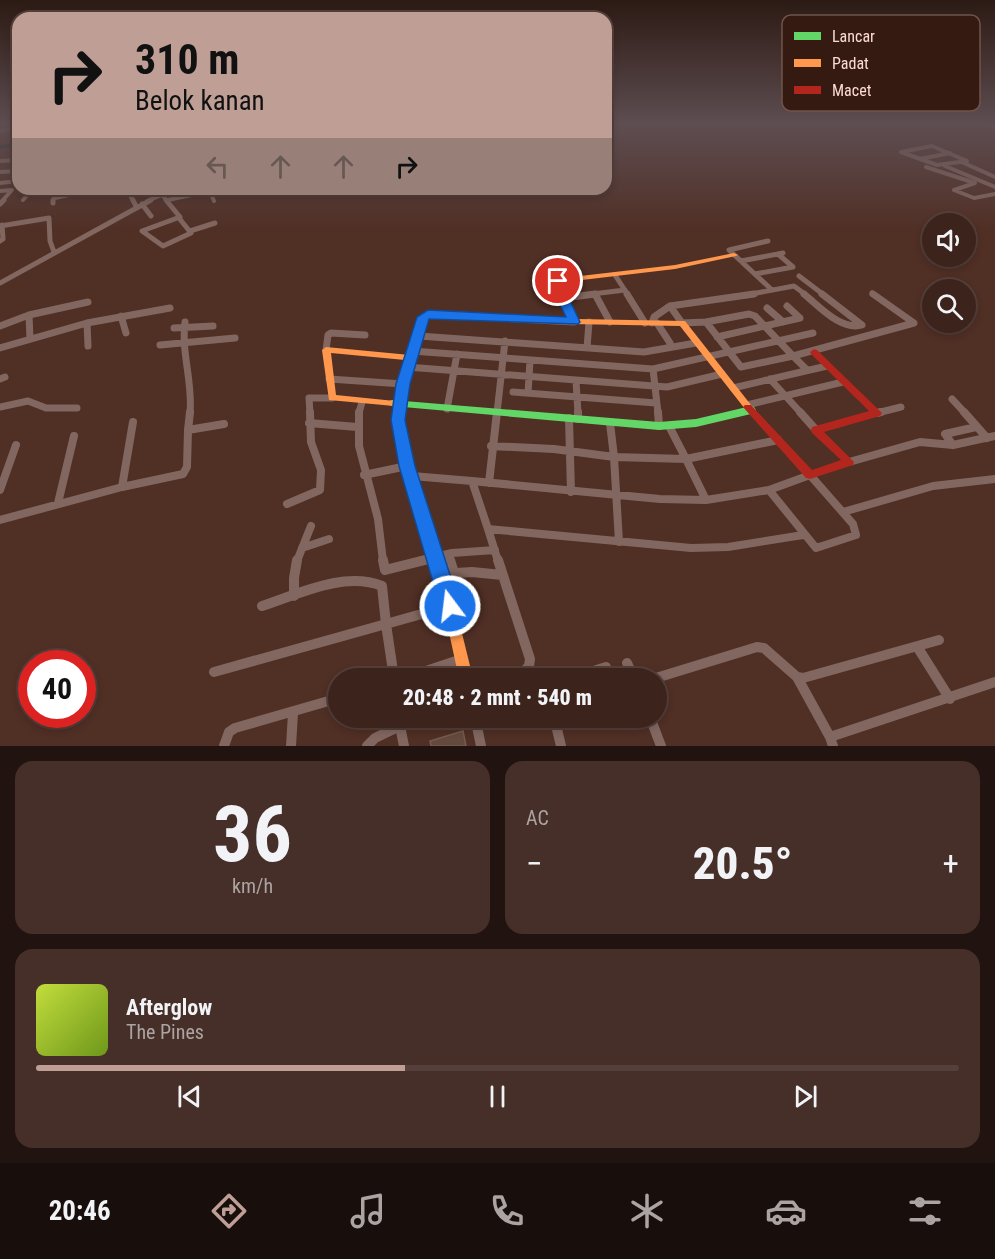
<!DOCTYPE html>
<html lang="id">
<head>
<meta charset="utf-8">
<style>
  :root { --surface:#3c231c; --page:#472f29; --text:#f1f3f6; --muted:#aca4a3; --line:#55403b; --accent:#bf9f95 }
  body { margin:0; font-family:"Roboto Condensed",sans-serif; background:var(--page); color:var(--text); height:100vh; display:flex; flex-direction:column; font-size:22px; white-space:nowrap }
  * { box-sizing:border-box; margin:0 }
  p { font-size:20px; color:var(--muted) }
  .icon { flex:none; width:33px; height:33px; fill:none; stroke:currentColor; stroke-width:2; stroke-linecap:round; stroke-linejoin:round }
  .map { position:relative; height:746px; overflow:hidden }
  .details { display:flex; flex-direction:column; gap:15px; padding:15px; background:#21130f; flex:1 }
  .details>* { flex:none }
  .top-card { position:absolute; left:12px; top:12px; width:600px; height:183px; border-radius:18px; box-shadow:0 3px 9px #0003,0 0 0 2px var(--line); background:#bf9f95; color:#111; overflow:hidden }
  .buttons { position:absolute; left:922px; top:213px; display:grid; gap:12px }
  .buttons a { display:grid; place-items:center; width:54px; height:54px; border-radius:50%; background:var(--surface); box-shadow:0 3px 9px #0003,0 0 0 2px var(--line); font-size:30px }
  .speed { position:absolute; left:18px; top:650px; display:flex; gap:12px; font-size:30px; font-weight:700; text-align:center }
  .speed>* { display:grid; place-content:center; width:78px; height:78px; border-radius:50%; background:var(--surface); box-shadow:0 3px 9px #0003,0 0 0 2px var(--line); line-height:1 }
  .speed .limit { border:9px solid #d22; background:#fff; color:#111 }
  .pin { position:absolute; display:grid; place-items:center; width:51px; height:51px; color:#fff; margin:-26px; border:3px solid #fff; border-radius:50%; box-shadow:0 2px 6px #0007 }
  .me { position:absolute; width:66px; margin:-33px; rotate:345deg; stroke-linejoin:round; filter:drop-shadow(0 0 4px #0008) }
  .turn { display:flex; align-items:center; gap:21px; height:126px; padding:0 24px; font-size:27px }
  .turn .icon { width:78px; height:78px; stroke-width:2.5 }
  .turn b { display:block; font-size:42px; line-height:51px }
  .lanes { display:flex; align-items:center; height:57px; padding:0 24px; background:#0003; justify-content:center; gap:30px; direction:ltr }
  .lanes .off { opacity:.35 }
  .big { font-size:45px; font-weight:800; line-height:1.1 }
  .details .card { flex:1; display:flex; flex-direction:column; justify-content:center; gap:9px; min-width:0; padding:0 21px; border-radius:18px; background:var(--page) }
  .details .dial { align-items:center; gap:0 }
  .dial b { font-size:78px; line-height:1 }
  .song { display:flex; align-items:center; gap:18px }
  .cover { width:72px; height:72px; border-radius:9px; background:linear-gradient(135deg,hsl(70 70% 55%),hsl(80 70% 35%)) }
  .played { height:6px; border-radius:3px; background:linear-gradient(90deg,var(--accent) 40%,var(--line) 40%) }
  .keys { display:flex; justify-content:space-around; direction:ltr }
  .heat { display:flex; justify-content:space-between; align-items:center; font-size:33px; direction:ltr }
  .details .tiles { flex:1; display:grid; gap:15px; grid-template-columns:1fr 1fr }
  .card:last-child { grid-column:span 2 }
  .trip { position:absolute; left:328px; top:668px; width:339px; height:60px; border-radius:30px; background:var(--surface); box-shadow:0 3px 9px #0003,0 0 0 2px var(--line); font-weight:800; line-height:60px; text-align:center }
  .tabs { display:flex; height:96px; justify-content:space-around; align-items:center; background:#180e0b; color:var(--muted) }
  .tabs .icon { width:42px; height:42px }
  .tabs .selected { color:var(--accent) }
  .tabs b { font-size:27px; color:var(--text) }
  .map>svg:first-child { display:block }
</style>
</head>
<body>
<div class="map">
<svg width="995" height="746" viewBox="0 0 995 746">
  <rect width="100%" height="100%" fill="#502f25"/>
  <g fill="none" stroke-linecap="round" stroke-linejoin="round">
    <path fill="#1a2a2e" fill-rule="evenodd" d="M18,142v4l-18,3v-4z"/>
  </g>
  <path fill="#644a3e" stroke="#755c4f" stroke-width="1.5" d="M463,731l3,15h-35l-1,-5z"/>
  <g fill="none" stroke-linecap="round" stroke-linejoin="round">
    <path stroke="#826760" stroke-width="4" d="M991,125l4,3
      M0,131l18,-3
      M932,146l35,15 -30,4 -36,-13z
      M920,159l30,-6
      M0,161l18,-1
      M964,163l31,14
      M945,166l50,21
      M926,167l49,16 -21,7 20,8 21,-4
      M0,172l18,-1
      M0,183l18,-2
      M127,189l6,12
      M209,189l5,12
      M0,191l12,-1 -10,11
      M163,196l4,5
      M55,198l41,-9
      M23,200l10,-11
      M168,200l42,-9
      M53,201l4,-12
      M147,201l30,-12"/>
    <path stroke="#826760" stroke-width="5" d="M133,200l3,6
      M166,200l14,17 -38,14 21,15 28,-13 -12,-15
      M53,203v-3
      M0,204l4,-4
      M142,204l9,12
      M0,226l49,-8 1,23 4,11
      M190,231l25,-8
      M0,241l3,-2 -1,-14
      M768,241l-39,9 43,40
      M741,261l42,-8
      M755,274l38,-7 -15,-13
      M615,275l13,20
      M799,276l25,19
      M0,283l151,-83
      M872,293l3,2
      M584,295l41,-5
      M746,295l48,-9 12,9"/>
    <path stroke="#826760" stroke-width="7" d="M595,294l15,28
      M627,294l18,29
      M804,294c16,13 37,37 58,31l-40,-31
      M564,298l31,-4
      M670,306l12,17 24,-1
      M767,308l16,14
      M749,314l6,2 38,40 -52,11 -35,-45z
      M121,316l5,17
      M185,322c-4,31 8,60 5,91
      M87,323l1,23
      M652,323l2,-6 16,-11 84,-12
      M657,323l13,20
      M0,326l29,-11
      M174,328l39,-2
      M419,336l4,-19 5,-3 146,8
      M717,337l83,-19 -13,-12
      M30,339l-1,-24 59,-13
      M160,345l75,-7
      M0,348l87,-25 83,-15
      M587,348l2,-26
      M326,350l2,-15 3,-2 34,2
      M412,351l241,18 160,-36
      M411,355l8,-19 225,16 52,-9
      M407,367l260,20 55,-13
      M653,369l5,44
      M807,370l-14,-14 121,-33 -41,-29
      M0,379l5,-2
      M329,379l74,5
      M770,379l31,34
      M576,381l2,32
      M733,388l94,-22
      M513,392l143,11
      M528,393l2,-32
      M952,399l13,14
      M747,405l96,-23
      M0,407l28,-6 18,7h31
      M447,409l10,-55
      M310,413l-1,-15h23
      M359,413l3,-11
      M497,413l8,-72
      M877,413l24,-6"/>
    <path stroke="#826760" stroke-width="8" d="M359,412v34l19,73 5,42
      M578,412v7
      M658,412l1,14
      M800,412l16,18
      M964,412l23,26
      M877,413l4,-1
      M569,418l2,74
      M309,423l48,4
      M188,430l2,-18
      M953,445l-8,-11 31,-7
      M491,446l63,3 60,8 -4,-34
      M849,462l71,-20 33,3 42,-9
      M364,475l43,-9
      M810,475l43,49 3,11 -40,13 -47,-58z
      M412,476l60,5
      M489,483l8,-71
      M122,487l11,-65
      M0,490l16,-45
      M706,500l-20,-41 92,-19
      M58,503l16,-67
      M287,504l33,-14 1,-20 -10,-28 -1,-30
      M843,512l90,-26 62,-7
      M0,520l122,-33 61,-13 4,-7 1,-37 36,-6
      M488,529l-16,-48 188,18 46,1 63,-10
      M619,542l-5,-85 72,2 -17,-33
      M302,548l27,-9
      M448,554l2,7
      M297,561l14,-35
      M419,561l33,-8 43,-3
      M498,561l-10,-32 203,19 37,-1 75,-12"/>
    <path stroke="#826760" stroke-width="10" d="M383,560l2,10 40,-10
      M450,560l4,13
      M498,560l32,99 -1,7 -12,12
      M441,574l31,-2 30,3
      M294,596v-18l3,-18
      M262,606c37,-12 82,-35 120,-20l4,38 64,-18
      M918,648l32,51
      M627,663l7,15
      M214,672l172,-48 8,54
      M797,677l33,60
      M405,678l57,-19
      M571,678l35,-11
      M656,678l101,-31 7,1 33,29 6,1 136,-38
      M475,717l6,29
      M554,717l7,29
      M650,717l11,29
      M400,726l4,20
      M224,746l5,-14 6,-4 104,-30
      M291,746l2,-33
      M367,746l8,-8 25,-12 -1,-9
      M833,746l-3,-9 165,-55"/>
    <path fill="#63d668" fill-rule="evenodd" d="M392,400l267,22 37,-3 55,-13 3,1 2,3 -2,3 -3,1 -55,13 -37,3 -267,-24 -3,-1 -2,-2 2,-2z"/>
    <path fill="#ff974d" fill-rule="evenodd" d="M734,253l4,2 -2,1 -61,13 -110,13 -4,2 16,35 108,2 66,84 2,2 -2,2h-6l-65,-83 -109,-2 -18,-41 10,-5 112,-13z
      M326,347l84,8 4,3 -10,47v21l8,40 31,90 30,122h-14c-9,-40 -17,-81 -28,-121 -13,-51 -37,-98 -37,-151l-65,-6 -7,-50zM331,353l74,7 -10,41 -59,-6z"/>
    <path fill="#b3261e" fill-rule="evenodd" d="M814,349l3,1 65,63 -2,3 -56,16 30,30 -1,3 -43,14 -4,-1 -63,-71 2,-2h6l61,65 29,-10 -29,-27 -1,-3 1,-3 57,-16 -58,-57 -1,-2z"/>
  </g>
  <linearGradient id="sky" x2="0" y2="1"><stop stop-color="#2c1a14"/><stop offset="0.54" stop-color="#5e4d51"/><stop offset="1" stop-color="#5e4d51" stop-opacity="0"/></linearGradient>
  <rect width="995" height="230" fill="url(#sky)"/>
  <path fill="#1a73e8" stroke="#114b97" stroke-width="1.5" d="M558,277l6,4 2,11 14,30 -2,2 -149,-5 -19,65 -5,36 10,46 45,140 -3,7 -7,3 -7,-3 -3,-7 -41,-140 -8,-46 5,-36 21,-67 11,-7 138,7 -12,-25 -2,-11z"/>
  <rect x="782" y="15" width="198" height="96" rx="9" fill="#351a11" stroke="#70544b" stroke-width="1.5"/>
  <rect x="794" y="32" width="27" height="8" fill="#63d668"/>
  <rect x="794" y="59" width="27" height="8" fill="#ff974d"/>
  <rect x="794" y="86" width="27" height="8" fill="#b3261e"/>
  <g font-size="16" fill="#fbdbd2">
    <text x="832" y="42">Lancar</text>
    <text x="832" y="69">Padat</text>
    <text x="832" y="96">Macet</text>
  </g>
</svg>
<div class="buttons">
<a><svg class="icon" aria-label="sound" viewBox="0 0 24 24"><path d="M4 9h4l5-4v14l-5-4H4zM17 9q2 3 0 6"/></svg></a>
<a><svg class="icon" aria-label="search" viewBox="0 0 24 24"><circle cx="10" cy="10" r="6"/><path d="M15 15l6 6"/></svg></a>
</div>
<div class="speed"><div class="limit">40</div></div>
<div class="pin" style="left:558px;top:281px;background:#d93025"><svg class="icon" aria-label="arrive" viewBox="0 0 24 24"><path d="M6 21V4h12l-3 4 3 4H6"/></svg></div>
<svg class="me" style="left:450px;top:606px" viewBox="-20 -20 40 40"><circle r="17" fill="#1a73e8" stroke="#fff" stroke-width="3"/><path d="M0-11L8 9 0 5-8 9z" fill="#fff"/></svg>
<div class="trip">20:48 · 2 mnt · 540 m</div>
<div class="top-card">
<div class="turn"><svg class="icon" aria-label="right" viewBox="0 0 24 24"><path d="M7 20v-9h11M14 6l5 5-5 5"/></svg><div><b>310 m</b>Belok kanan</div></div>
<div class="lanes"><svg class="icon off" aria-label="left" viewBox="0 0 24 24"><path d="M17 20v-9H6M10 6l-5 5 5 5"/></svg><svg class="icon off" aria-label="ahead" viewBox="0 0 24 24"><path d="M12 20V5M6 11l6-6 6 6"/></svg><svg class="icon off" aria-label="ahead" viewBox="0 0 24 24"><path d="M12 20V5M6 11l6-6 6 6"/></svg><svg class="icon" aria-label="right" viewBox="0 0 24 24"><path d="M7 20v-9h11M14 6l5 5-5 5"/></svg></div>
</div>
</div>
<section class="details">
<div class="tiles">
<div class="card dial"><b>36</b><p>km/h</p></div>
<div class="card"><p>AC</p>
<div class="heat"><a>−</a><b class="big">20.5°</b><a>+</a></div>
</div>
<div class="card">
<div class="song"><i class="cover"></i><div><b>Afterglow</b><p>The Pines</p></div></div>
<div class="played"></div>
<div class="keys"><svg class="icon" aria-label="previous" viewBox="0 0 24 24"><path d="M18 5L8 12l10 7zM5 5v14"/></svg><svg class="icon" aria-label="pause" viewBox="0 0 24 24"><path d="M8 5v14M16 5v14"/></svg><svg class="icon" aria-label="next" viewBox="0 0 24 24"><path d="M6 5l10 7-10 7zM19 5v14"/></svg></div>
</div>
</div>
</section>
<nav class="tabs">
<b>20:46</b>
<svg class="icon selected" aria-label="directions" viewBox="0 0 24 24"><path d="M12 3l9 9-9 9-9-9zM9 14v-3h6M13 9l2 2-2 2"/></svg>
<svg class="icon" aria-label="music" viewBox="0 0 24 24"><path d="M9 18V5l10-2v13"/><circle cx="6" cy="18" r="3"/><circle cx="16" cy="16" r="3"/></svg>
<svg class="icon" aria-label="phone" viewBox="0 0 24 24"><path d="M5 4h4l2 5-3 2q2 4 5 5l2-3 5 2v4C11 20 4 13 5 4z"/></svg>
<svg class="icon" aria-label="climate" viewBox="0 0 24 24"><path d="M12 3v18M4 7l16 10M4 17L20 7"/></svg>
<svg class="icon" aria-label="car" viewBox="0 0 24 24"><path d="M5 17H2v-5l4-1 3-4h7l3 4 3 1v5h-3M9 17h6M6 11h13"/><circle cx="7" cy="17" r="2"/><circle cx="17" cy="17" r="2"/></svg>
<svg class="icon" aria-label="filters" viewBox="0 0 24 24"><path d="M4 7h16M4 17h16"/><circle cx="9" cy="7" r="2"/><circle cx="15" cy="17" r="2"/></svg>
</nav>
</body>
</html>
